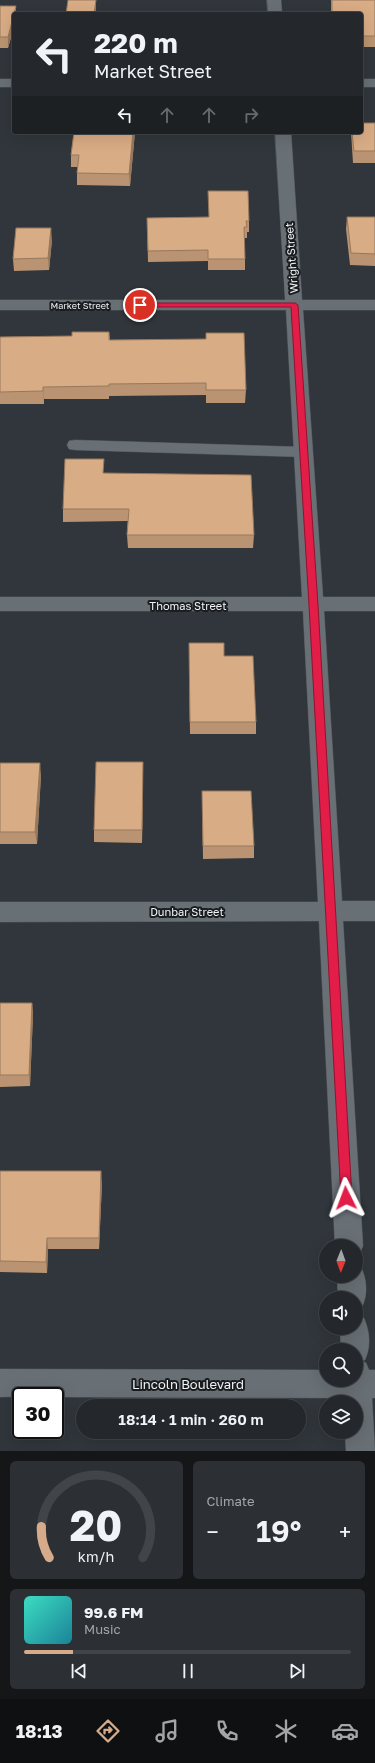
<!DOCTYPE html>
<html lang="en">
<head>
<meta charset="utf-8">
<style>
  :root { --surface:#24282c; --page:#2c3034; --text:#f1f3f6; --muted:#a3a6a9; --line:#414448; --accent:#d6ab8b }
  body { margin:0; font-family:"Golos Text",sans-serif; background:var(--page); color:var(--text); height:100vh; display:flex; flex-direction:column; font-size:15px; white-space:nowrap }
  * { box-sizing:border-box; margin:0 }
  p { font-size:13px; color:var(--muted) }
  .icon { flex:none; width:22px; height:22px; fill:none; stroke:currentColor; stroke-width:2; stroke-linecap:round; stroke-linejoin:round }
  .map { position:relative; height:1451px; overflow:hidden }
  .side { display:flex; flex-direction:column; gap:10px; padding:10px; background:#141618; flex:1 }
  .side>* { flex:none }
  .banner { position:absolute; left:12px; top:12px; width:351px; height:122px; border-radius:4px; box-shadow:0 4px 16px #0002,0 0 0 1px var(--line); background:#24282c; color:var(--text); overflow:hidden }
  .needle { width:26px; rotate:181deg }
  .controls { position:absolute; left:319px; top:1239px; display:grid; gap:8px }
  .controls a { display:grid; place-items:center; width:44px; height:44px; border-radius:50%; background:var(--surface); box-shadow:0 4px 16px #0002,0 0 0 1px var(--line); font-size:20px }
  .speed { position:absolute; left:12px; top:1387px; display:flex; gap:8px; font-size:20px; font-weight:700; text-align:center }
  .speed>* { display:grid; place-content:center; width:52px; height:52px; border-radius:50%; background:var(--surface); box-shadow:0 4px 16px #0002,0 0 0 1px var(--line); line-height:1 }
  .speed .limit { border:2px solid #111; border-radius:6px; background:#fff; color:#111 }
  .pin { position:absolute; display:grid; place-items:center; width:34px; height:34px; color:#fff; margin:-17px; border:2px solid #fff; border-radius:50%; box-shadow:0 1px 4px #0007 }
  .me { position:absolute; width:44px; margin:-22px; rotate:357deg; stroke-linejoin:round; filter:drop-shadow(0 0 3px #0008) }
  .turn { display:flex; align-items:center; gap:14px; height:84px; padding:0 16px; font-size:18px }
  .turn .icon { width:52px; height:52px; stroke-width:2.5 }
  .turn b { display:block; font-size:28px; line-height:34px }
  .lanes { display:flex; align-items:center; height:38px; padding:0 16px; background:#0003; justify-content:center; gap:20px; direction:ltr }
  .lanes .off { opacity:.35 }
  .big { font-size:30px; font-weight:600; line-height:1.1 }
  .side .card { flex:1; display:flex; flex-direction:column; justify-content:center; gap:6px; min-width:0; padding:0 14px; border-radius:6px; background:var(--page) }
  .side .dial { align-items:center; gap:0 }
  .dial svg { height:104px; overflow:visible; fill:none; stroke:var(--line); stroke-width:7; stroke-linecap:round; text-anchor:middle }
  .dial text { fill:var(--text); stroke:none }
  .song { display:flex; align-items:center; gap:12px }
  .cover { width:48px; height:48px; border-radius:6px; background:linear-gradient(135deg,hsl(170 70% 55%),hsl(190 70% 35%)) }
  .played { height:4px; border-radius:2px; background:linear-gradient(90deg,var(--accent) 15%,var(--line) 15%) }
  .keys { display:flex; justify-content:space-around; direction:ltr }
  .heat { display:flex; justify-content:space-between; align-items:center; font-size:22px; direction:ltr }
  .side .tiles { flex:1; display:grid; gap:10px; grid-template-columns:1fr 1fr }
  .card:last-child { grid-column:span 2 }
  .trip { position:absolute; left:76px; top:1399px; width:230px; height:40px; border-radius:20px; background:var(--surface); box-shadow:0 4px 16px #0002,0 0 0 1px var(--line); font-weight:600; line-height:40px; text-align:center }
  .tab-bar { display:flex; height:64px; justify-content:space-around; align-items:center; background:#0e1012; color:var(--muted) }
  .tab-bar .icon { width:28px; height:28px }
  .tab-bar .on { color:var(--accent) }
  .tab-bar b { font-size:18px; color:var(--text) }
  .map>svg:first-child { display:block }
</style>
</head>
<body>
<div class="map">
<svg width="375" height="1451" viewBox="0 0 375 1451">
  <rect width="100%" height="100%" fill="#30363b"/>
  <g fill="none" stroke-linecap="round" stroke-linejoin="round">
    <defs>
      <path id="lane" d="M75,440l229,7 6,1 2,4 -2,4 -6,1 -229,-7 -6,-1 -2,-4 2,-4z"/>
      <path id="street" d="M267,0h14l1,14h-14z
        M0,79h14v8h-14z
        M361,79h14v8h-14z
        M275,132h16l11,168h73v10h-72l20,287h52v14h-51l18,290h33v20h-32l20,325 -4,9 -3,1v-10h-21l-16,-325 -319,1v-20h318l-15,-291h-303v-14h302l-16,-287h-286v-10h285z
        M356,1265l5,2c6,13 7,27 1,40l-6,3v-12h-18l-1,-22h19z
        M356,1315l8,3c6,14 7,28 1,42l-3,1 4,2 3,7h6v28h-3l3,53h-29l-1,-19h11v-30h-13v-4l-288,-1v-1l-55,1v-28l326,1v10h30v-30h-15l-1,-22h16z"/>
    </defs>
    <use href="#lane" stroke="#505459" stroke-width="1"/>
    <use href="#street" stroke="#505459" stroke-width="1"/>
    <use href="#lane" fill="#686f75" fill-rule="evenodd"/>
    <use href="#street" fill="#686f75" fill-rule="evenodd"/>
  </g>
  <path fill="#ba9472" d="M331,0h44v47h-14v-33h-30z
    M0,6h16v8h-2v13l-6,21h-8z
    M375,123v40h-22l-2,-31h1z
    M74,132h61l-5,54 -53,-1v-12l1,-6h-7v-12z
    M347,217h28v49l-25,-1 -4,-36z
    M147,218l102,3v11h-2v6h-3l1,21v11h-37v-9l-60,1z
    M52,240l-3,30 -35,1 -1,-12z
    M109,332l1,8 136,50 -1,13h-39v-8l-97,1v3h-65v5h-44v-67l72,-1z
    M104,473l150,62 -1,13h-125l-1,-13 1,-14 -65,1v-13z
    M189,655l35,1 32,66v12h-66z
    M0,763l41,12 -4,69h-37z
    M143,775l-1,68 -48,-1v-12z
    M202,791l52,55v12l-51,1z
    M0,1003h32l1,12 -3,71 -30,1z
    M0,1171l102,12 -3,66h-51l-1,24 -47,-1z"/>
  <path fill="#97785d" d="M96,0v14h-2z
    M16,6v8h-2v13l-6,21v-11z
    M133,132h2l-5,54 -1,-12z
    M51,228l1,12 -3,30 -1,-12z
    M43,387l1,12v5l-1,-13z
    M143,762v13l-1,68v-13z
    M40,763l1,12 -4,69 -2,-12z
    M32,1003l1,12 -3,71 -1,-11z
    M101,1171l1,12 -3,66v-11z
    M47,1238l1,11 -1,24 -1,-11z"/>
  <path fill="#d8ac85" stroke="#97785d" d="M68,0h28l-2,14h-28z
    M332,0h43v36h-14v-22h-29z
    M0,6h16l-8,31h-8z
    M361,123h14v28h-21l-2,-19h9z
    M74,132h59l-4,42 -52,-1 2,-18h-8z
    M208,191h40l1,30h-3l1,6h-3l1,32h-37v-9l-60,1 -1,-33 62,-1z
    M347,217h28v37l-24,-1z
    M16,228h35l-3,30 -35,1z
    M72,332h37v8l97,-1v-6h38l2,57h-40v-7l-97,1v2l-66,1v4l-43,1v-55l72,-1z
    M65,459h39l-1,14 148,2 3,60h-127l2,-26h-66z
    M189,643h35v13h29l3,66h-66z
    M96,762h47l-1,68h-48z
    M0,763h40l-5,69h-35z
    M202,791h49l3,55h-51z
    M0,1003h32l-3,72h-29z
    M0,1171h101l-2,67h-52l-1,24 -46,-1z"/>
  <path fill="#e11d48" stroke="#92132f" d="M137,303h158l3,2 20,300 34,593 -2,4 -4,1 -4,-1 -1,-4 -32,-593 -18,-298h-151l-4,-2z"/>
  <g text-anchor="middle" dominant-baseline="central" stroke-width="4" stroke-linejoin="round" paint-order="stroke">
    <g font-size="9" fill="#eff2f6" stroke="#1a1d1f">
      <text x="80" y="305">Market Street</text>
    </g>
    <g font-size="11" fill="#eff2f6" stroke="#1a1d1f">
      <text transform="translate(291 258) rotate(-94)">Wright Street</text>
      <text x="188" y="605">Thomas Street</text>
      <text x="187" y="911">Dunbar Street</text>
    </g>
    <g font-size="13" fill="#eff2f6" stroke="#1a1d1f">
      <text x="188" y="1384">Lincoln Boulevard</text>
    </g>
  </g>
</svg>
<div class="controls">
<a><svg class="needle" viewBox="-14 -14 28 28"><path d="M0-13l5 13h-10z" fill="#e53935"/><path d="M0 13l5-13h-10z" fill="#a3a6a9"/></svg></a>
<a><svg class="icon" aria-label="sound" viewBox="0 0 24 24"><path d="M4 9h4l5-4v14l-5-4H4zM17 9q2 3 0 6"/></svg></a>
<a><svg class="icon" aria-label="search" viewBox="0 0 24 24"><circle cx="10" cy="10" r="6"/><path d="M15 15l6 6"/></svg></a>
<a><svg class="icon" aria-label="layers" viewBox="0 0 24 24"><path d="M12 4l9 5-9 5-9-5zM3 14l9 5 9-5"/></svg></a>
</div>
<div class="speed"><div class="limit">30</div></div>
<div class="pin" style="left:140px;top:305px;background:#d93025"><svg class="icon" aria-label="arrive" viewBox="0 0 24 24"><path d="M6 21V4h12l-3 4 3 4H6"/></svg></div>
<svg class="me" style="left:346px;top:1198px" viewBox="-20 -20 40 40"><path d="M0-17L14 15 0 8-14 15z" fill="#e11d48" stroke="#fff" stroke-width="4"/></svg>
<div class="trip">18:14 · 1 min · 260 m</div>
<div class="banner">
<div class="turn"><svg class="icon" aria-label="left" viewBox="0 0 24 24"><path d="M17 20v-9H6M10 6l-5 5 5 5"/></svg><div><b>220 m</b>Market Street</div></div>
<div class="lanes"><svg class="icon" aria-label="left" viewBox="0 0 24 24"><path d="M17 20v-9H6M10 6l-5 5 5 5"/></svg><svg class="icon off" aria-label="ahead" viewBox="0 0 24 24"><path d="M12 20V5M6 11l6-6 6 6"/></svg><svg class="icon off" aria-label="ahead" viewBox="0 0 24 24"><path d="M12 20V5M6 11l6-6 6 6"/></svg><svg class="icon off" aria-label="right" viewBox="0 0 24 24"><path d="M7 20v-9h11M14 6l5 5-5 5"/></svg></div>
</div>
</div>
<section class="side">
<div class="tiles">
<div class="card dial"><svg viewBox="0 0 100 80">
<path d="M14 69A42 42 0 1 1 86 69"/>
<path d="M14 69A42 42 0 0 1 8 45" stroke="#d6ab8b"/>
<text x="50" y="56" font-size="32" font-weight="700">20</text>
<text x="50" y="72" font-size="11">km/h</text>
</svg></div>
<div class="card"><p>Climate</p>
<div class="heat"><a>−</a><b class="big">19°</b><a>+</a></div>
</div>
<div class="card">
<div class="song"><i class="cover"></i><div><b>99.6 FM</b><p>Music</p></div></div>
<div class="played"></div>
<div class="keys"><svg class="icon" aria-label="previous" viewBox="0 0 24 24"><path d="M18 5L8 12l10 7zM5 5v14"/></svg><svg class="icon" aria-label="pause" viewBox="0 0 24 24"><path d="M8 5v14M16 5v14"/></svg><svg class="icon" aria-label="next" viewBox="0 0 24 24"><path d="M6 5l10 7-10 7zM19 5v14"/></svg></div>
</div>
</div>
</section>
<nav class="tab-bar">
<b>18:13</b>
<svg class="icon on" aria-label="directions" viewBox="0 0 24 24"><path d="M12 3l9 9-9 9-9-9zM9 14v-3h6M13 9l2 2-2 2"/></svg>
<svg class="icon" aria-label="music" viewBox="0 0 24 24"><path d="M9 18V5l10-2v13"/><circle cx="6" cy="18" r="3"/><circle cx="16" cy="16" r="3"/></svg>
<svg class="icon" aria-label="phone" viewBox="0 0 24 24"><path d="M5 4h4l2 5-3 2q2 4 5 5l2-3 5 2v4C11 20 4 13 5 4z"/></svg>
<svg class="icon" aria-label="climate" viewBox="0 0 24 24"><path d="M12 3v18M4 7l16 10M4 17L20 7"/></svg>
<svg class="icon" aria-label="car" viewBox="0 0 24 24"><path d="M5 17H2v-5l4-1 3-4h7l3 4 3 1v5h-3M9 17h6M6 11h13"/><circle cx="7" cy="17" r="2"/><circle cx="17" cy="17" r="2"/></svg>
</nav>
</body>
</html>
